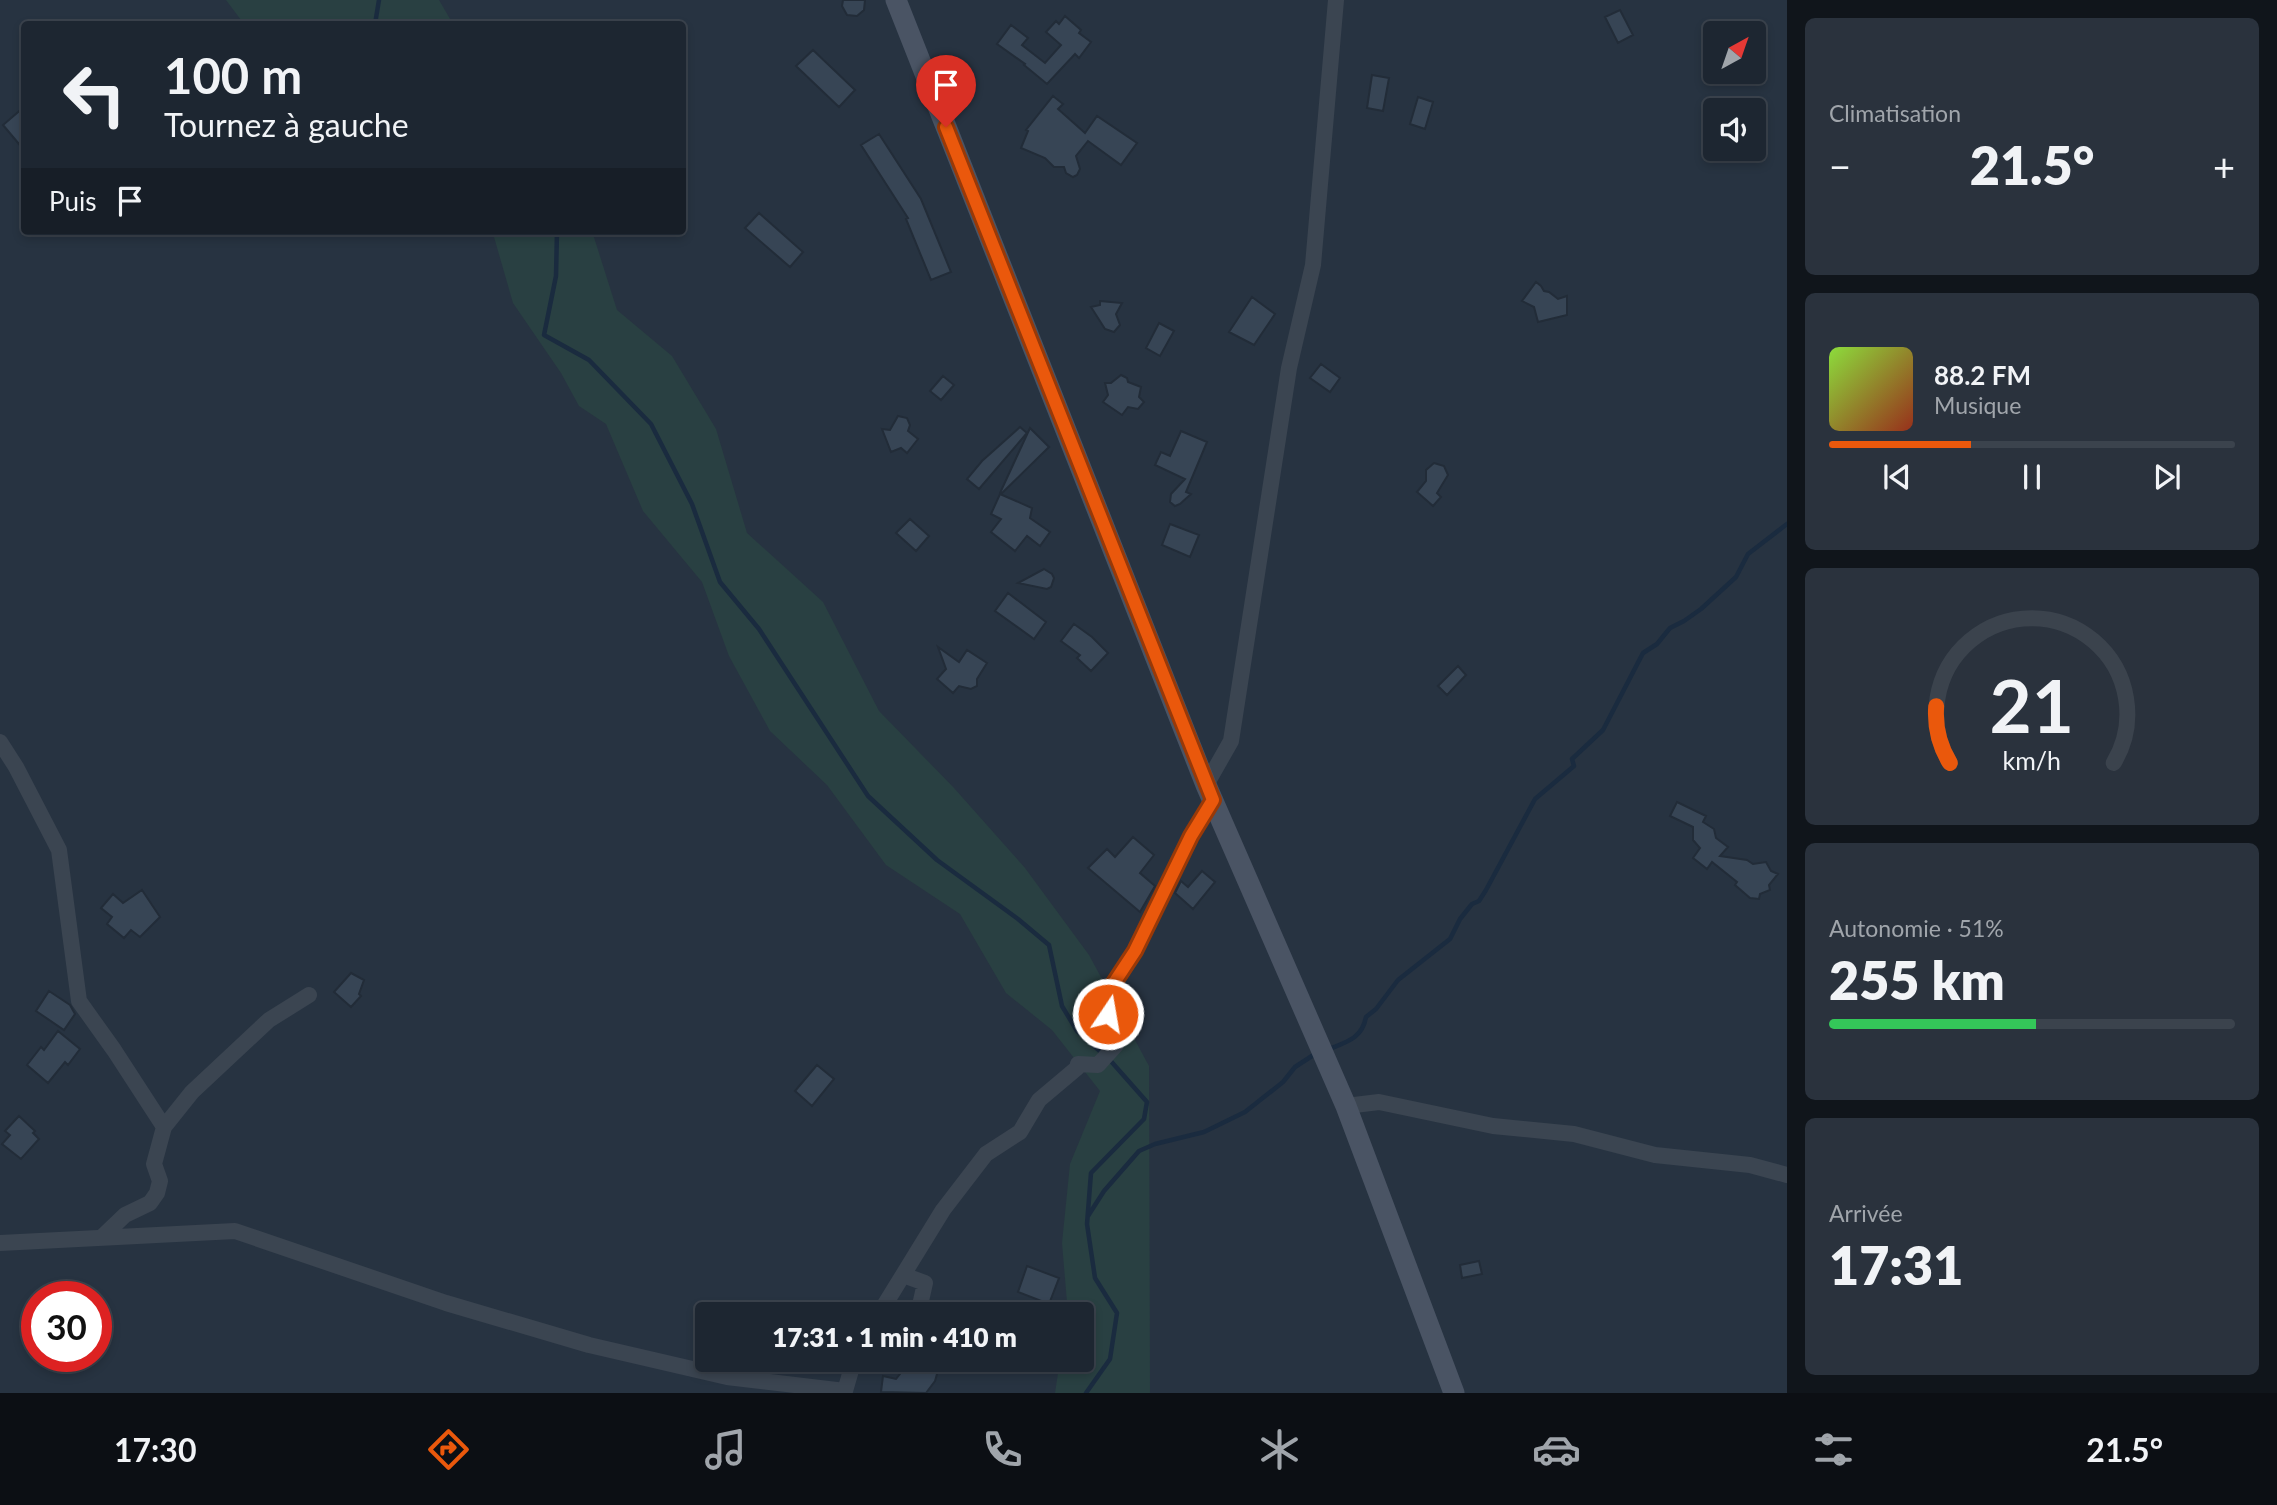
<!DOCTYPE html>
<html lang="fr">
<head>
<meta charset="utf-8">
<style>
  :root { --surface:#1d2631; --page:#2a323d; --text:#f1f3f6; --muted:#a0a5ab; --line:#3b434d; --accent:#ea580c }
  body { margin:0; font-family:Lato,sans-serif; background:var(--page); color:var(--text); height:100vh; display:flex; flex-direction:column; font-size:26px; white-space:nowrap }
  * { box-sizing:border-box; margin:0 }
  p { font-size:23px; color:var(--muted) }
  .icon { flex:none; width:38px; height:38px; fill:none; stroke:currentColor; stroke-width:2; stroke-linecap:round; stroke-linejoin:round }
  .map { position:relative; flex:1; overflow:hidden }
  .sheet { display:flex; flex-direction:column; gap:18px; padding:18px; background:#10151b; width:490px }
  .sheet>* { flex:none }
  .banner { position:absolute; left:21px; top:21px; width:665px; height:214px; border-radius:7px; box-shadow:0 4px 10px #0003,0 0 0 2px var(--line); background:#1d2631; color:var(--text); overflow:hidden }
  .needle { width:46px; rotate:40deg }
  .fabs { position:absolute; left:1703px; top:21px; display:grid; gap:14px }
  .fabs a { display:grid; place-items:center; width:63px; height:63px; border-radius:7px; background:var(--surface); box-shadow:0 4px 10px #0003,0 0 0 2px var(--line); font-size:35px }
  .speed { position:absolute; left:21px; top:1281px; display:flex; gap:14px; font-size:35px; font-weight:700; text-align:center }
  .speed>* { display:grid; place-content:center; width:91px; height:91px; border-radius:50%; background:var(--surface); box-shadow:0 4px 10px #0003,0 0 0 2px var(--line); line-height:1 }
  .speed .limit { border:10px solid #d22; background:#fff; color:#111 }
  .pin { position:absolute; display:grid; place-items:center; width:60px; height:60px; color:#fff; margin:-72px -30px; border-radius:50% 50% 50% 0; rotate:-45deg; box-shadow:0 0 7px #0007 }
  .pin .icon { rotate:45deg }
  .me { position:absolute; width:77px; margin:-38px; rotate:12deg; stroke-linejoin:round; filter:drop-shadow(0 0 5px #0008) }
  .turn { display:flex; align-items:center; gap:24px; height:147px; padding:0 28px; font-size:32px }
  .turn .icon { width:91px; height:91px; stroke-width:2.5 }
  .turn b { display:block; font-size:49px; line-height:60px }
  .then { display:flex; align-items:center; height:66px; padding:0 28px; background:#0003; gap:14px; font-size:26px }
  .big { font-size:52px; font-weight:800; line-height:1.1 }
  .sheet .tile { flex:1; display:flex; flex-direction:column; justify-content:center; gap:10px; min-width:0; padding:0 24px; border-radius:10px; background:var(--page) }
  .sheet .dial { align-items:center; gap:0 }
  .dial svg { height:182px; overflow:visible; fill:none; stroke:var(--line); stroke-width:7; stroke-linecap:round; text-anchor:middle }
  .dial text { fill:var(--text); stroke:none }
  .song { display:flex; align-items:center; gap:21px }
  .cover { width:84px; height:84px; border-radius:10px; background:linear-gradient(135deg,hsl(90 70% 55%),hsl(10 70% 35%)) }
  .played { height:7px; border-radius:4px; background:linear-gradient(90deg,var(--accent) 35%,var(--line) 35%) }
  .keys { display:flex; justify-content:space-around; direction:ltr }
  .heat { display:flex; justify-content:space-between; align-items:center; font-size:38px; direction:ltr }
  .charge { height:10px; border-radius:5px; background:linear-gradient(90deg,#34c759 51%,var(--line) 0) }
  .trip { position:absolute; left:695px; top:1302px; width:399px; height:70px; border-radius:7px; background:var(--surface); box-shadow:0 4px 10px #0003,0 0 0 2px var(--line); font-weight:800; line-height:70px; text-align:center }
  .tab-bar { display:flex; height:112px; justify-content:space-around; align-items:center; background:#0c0f14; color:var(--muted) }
  .tab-bar .icon { width:49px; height:49px }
  .tab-bar .selected { color:var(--accent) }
  .tab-bar b { font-size:32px; color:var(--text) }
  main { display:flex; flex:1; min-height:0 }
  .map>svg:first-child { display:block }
</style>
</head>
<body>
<main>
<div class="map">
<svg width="1787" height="1393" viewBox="0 0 1787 1393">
  <rect width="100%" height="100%" fill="#273341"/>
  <path fill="#294042" d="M226,0h213l14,24h-209z
    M487,231h105l25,79 55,46 44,73 31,104 76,69 56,109 75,77 71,80 64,87 60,111 1,327h-95l5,-33h22v-46h-14l-6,-71 8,-79 30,-73 -48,-61 -46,-37 -46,-79 -74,-49 -59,-80 -57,-54 -41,-75 -27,-74 -59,-71 -37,-87 -27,-18 -18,-33 -48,-70 -19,-66z"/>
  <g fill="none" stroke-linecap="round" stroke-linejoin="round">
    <path stroke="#1a2b3f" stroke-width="4.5" d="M375,24l4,-24
      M557,231l-1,45 -12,59 45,25 62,64 41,80 28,78 39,47 109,167 69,64 81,59 31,26 13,61 15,25 25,22
      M1327,1050c19,-8 35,-11 39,-33l10,-8 22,-29 52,-41 10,-20 12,-15 7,-3 7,-11 49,-91 39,-33 -2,-7 31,-29 40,-77 14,-9 13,-16 14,-7 17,-12 35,-32 12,-23 39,-30
      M1088,1216l16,-25 35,-40 16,-7 49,-12 41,-20 38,-30 12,-15 20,-13
      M1086,1393l24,-34 7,-46 -22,-35 -8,-54 4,-51 53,-54 3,-17 -38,-43"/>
  </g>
  <path fill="#374555" stroke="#222c38" stroke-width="2" d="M843,0h22l-1,10 -7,6 -10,-1 -5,-9z
    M1620,10l13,25 -15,8 -13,-26z
    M1065,16l16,14 -2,3 12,9 -12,16 -4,-4 -28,30 -23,-19 1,-1 -28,-20 14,-19 17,13 -6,7 23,18 16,-18 -15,-13 10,-11 3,3z
    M813,50l42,40 -16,17 -43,-41z
    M1372,75l17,3 -6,33 -16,-3z
    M1053,96l10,8 -5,5 27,24 12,-17 40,27 -16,22 -33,-24 -12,15 4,13 -3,6 -4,2 -7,-4 -2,-6h-10l-9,-9 -24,-10 7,-17 -2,-1z
    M1418,97l15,5 -8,27 -15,-5z
    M24,107v43l-21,-25z
    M879,134l42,65 30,73 -20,8 -25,-61 2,-1 -47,-73z
    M759,213l44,39 -13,15 -45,-39z
    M1536,282l5,4 3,5 5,1 9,7 9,-3v19l-29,7 -4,-15 -12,-6z
    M1252,297l23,17 -21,31 -25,-13z
    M1100,301l22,2 -6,11 4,11 -6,7 -9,-3 -14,-22 9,-2z
    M1159,323l15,8 -14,25 -14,-8z
    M1321,364l19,14 -10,14 -20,-14z
    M1121,375l6,3 1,4 13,5 -2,10 5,5 -6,7 -10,-2 -6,8 -19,-13 5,-7 -3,-12h6z
    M943,376l11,9 -13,15 -11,-9z
    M898,416l9,2 3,7 -2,6 10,8 -11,14 -6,-5 -10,4 -9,-23 8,1z
    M1020,427l7,6 -48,56 -12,-10 15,-18z
    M1030,428l19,19 -48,47 -1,-1z
    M1181,431l26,11 -21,50 5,2 -11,10 -5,2 -5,-4 1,-8 14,-15 -30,-14 6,-13 9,4z
    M1434,463l10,3 4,9 -11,18 4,4 -8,9 -16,-14 9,-11v-11z
    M1000,494l32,14 -2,10 20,14 -10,14 -13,-10 -12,15 -24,-19 10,-13 -10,-5z
    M910,519l19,17 -13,15 -20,-18z
    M1170,524l29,11 -9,22 -28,-12z
    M1044,569l8,5 2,4 -3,9 -4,2 -29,-6z
    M1008,593l38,29 -12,17 -39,-28z
    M1074,624l18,13 16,16 -17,18 -14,-13 3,-3 -19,-14z
    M938,647l21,15 8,-12 20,13 -10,16v7l-6,3 -12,-3 -6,7 -16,-14 9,-10z
    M1458,666l8,9 -19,20 -9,-9z
    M1677,802l29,14 -3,6 11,7 2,9 12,9 -8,9 27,4 6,4 13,-2 5,9 7,3 -9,11 1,5 -10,4 -1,5 -9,-1 -15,-13 2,-3 -25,-20 -5,7 -14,-11 7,-10 -7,-8v-13l-23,-11z
    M1133,837l21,18 -14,18 15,13 -15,26 -52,-44 19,-19 8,8z
    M1202,871l13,11 -22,27 -18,-16 6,-12 7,6z
    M142,890l18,27 -20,20 -9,-7 -7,8 -17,-14 5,-7 -11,-9 12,-14 10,9z
    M351,973l13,7 -5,14 2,2 -10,11 -17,-15z
    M49,991l21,14 5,9 -11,16 -28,-19z
    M58,1031l22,18 -12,16 -3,-3 -17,21 -21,-18 14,-18 3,3z
    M817,1065l17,14 -22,27 -17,-15z
    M19,1116l16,15 -2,2 6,6 -18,20 -19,-15 8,-9 -5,-4z
    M1479,1261l3,13 -20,4 -2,-13z
    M1027,1266l32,12 -10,26 -31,-12z
    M914,1360h27l-6,21 -9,12 -45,-1 2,-16 13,3 8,-10 8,-2z"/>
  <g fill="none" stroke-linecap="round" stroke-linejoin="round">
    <path stroke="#3b4551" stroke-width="16" d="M0,742l16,25 43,83 20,151 35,49 50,77
      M1206,785l25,-44 58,-373 24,-103 23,-265
      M1346,1106l33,-4 114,24 81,8 81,21 95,10 37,10
      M101,1238l24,-23 25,-12 7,-10 3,-12 -6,-17 10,-37 28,-35 77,-72 40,-25
      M0,1243l235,-12 211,72 143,42 138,32 118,14 9,-31
      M903,1275l22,8 -7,31
      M879,1314l64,-104 43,-56 34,-22 19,-32 38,-32 1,-4 20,1 18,-20 -6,-14 -4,-33 29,-47 56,-115 22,-36"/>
    <path stroke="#4a5464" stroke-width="21" d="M896,0l310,785 140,321 108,287"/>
  </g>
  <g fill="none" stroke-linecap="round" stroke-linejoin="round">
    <defs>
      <path id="route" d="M946,127l267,673 -22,36 -56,115 -25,38 -4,9 2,16"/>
    </defs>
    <use href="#route" stroke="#983908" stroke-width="18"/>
    <use href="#route" stroke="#ea580c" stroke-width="12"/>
  </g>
</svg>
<div class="fabs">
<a><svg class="needle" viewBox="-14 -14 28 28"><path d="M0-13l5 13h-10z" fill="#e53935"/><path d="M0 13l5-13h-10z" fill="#a0a5ab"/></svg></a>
<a><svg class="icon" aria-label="sound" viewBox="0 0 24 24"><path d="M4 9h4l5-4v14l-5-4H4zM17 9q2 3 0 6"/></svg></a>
</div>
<div class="speed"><div class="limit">30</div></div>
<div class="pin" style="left:946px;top:127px;background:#d93025"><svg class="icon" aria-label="arrive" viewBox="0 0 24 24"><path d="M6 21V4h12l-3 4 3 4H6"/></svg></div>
<svg class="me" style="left:1108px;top:1014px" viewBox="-20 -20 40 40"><circle r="17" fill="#ea580c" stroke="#fff" stroke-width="3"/><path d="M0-11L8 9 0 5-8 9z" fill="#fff"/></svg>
<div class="trip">17:31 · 1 min · 410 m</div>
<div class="banner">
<div class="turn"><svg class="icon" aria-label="left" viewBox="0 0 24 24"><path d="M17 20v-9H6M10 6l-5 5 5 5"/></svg><div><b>100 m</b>Tournez à gauche</div></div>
<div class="then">Puis<svg class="icon" aria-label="arrive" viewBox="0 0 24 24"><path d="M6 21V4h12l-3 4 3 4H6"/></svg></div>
</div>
</div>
<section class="sheet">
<div class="tile"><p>Climatisation</p>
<div class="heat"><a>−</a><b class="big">21.5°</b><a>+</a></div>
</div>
<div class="tile">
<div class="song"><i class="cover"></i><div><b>88.2 FM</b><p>Musique</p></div></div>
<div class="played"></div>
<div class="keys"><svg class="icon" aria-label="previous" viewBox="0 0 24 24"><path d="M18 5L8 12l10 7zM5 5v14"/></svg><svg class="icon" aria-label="pause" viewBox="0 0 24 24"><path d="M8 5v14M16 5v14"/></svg><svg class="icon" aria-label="next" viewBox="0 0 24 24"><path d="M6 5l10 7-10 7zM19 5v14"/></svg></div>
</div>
<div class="tile dial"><svg viewBox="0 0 100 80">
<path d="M14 69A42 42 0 1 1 86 69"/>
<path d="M14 69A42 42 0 0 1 8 44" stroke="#ea580c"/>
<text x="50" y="56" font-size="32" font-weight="700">21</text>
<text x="50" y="72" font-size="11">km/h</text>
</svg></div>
<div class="tile"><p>Autonomie · 51%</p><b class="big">255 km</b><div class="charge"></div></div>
<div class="tile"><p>Arrivée</p><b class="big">17:31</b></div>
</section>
</main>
<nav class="tab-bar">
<b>17:30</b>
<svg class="icon selected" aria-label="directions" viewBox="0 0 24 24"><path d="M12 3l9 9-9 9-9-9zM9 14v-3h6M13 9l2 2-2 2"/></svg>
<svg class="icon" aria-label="music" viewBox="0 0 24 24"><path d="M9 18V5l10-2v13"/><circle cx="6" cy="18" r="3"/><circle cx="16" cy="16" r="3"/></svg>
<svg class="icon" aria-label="phone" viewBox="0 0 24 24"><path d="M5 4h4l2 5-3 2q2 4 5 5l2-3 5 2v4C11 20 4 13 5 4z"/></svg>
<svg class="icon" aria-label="climate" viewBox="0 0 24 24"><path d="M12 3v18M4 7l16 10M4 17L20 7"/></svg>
<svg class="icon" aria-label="car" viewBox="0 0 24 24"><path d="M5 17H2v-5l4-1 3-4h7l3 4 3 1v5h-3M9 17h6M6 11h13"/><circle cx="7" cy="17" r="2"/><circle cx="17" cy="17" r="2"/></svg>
<svg class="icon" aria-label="filters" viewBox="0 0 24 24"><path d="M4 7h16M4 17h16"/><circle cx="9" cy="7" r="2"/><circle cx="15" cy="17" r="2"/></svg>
<b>21.5°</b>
</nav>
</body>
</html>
